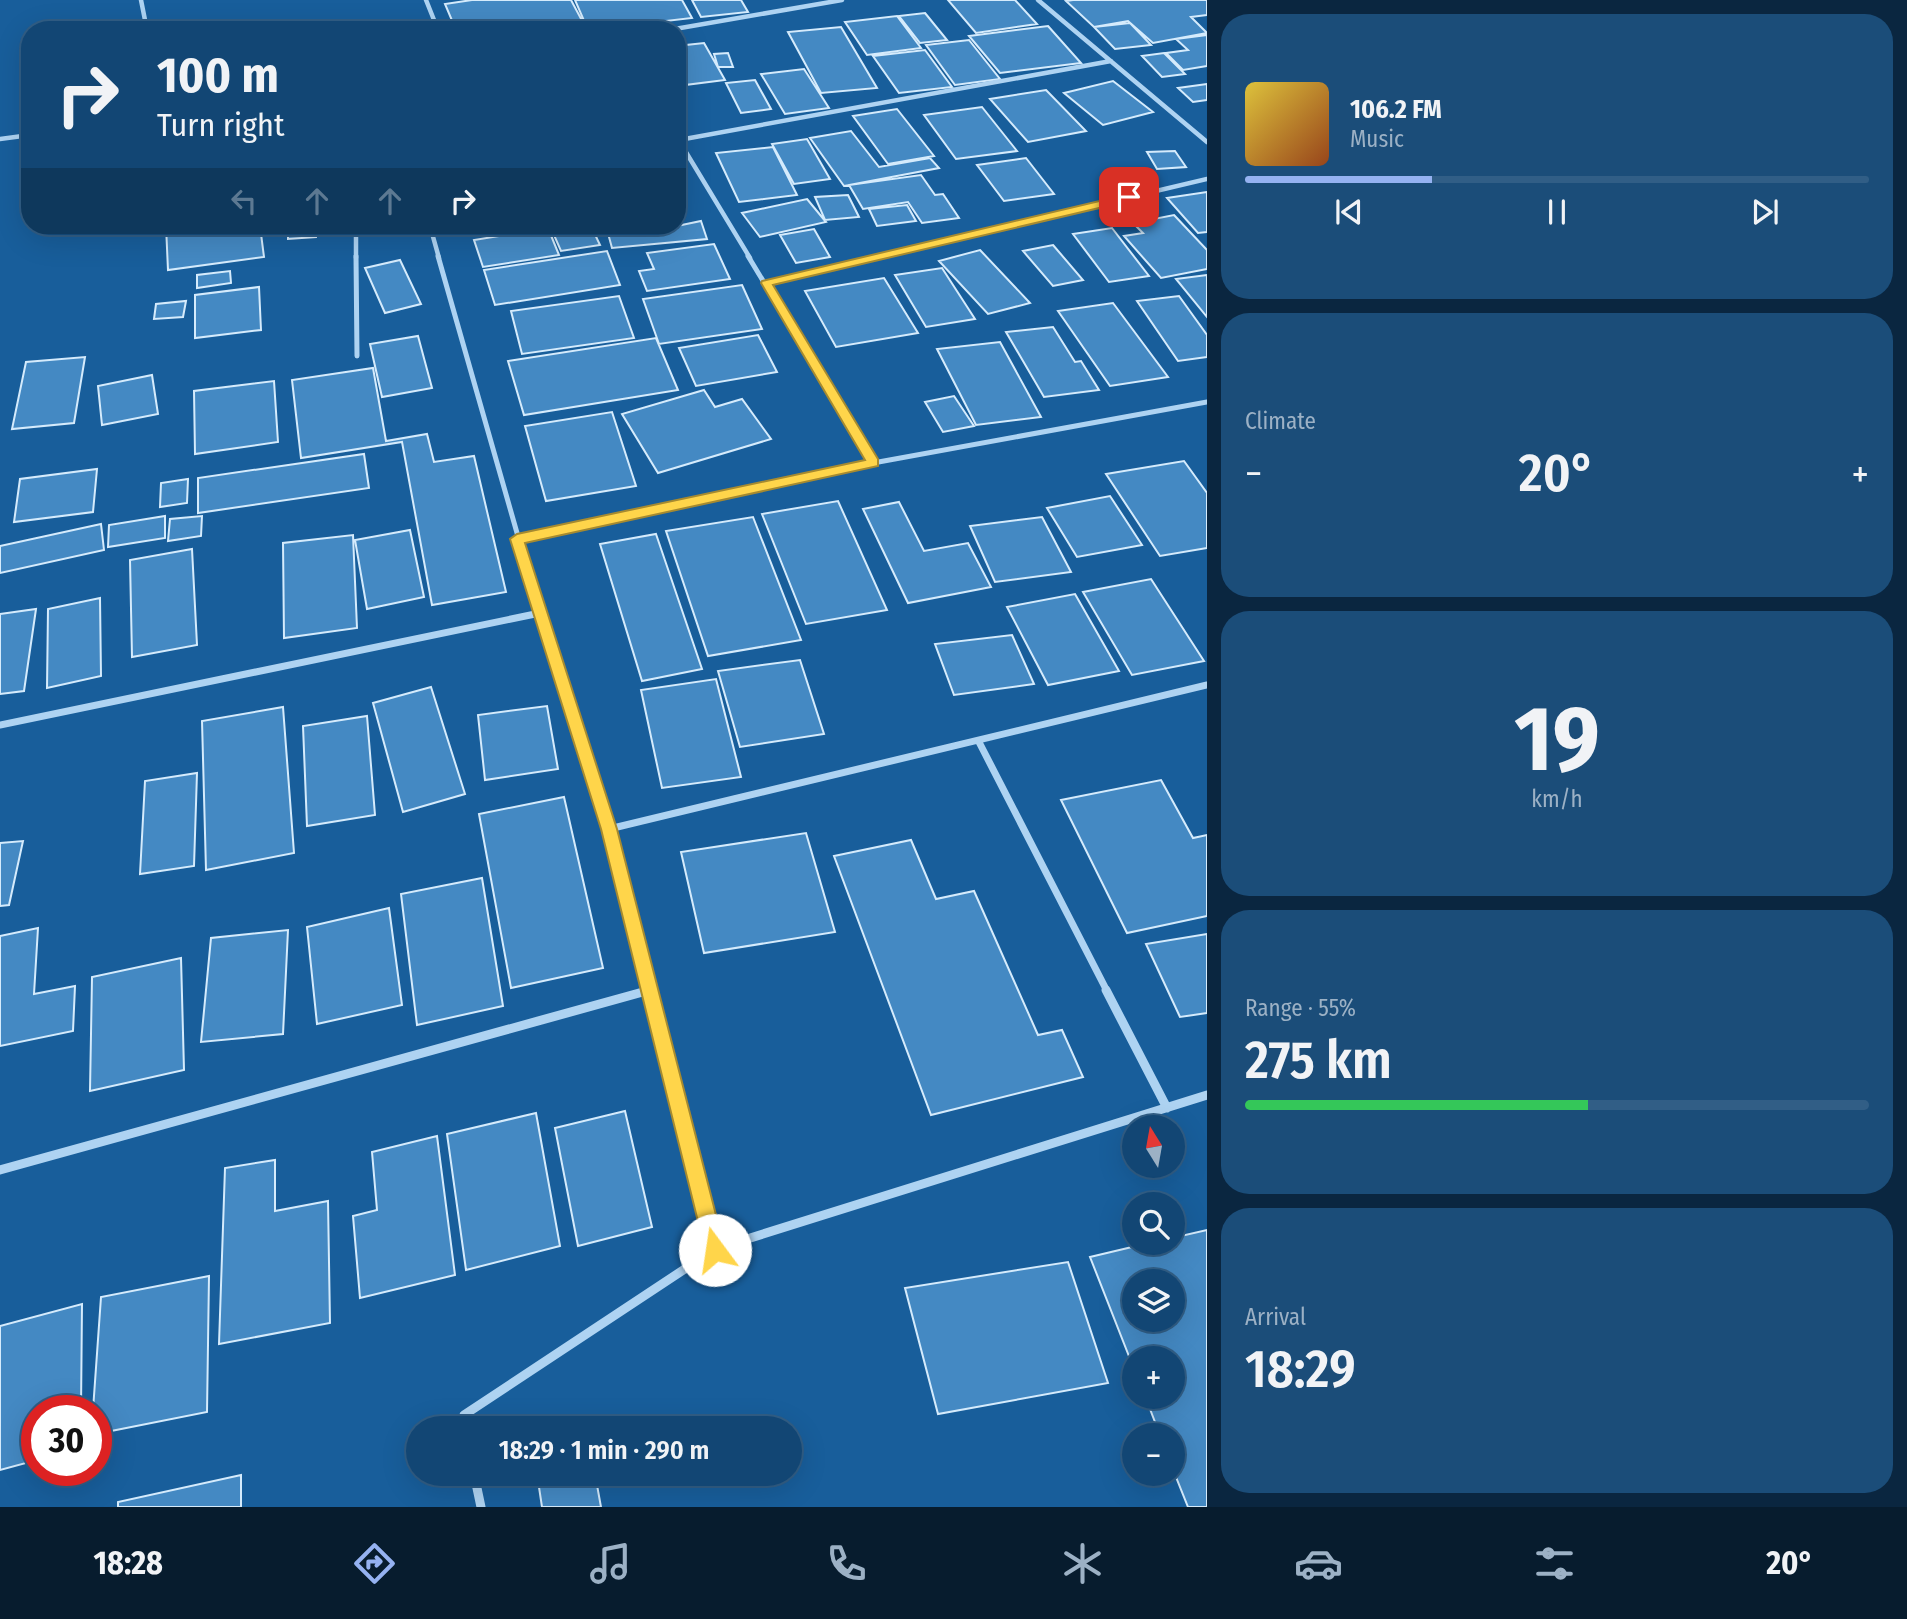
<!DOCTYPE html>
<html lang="en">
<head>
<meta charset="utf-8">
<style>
  :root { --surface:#124674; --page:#1b4d79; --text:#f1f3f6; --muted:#9cb1c5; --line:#315e86; --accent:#95b2f1 }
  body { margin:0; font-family:"Fira Sans Condensed",sans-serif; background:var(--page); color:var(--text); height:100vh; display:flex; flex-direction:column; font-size:26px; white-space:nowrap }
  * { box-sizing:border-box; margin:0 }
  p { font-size:23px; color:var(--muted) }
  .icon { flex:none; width:38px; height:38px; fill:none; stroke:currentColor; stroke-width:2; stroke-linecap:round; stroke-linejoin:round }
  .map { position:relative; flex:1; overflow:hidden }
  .drawer { display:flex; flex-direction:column; gap:14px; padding:14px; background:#0a2640; width:700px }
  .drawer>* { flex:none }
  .top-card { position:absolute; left:21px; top:21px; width:665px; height:214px; border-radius:28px; box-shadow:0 7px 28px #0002,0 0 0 2px var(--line); background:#124674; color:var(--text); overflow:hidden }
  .needle { width:46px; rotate:349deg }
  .fabs { position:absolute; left:1122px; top:1115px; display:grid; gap:14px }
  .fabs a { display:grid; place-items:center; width:63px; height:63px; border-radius:50%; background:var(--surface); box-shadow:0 7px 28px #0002,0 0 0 2px var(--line); font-size:35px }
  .speed { position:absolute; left:21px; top:1395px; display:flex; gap:14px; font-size:35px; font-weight:700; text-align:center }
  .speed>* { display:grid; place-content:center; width:91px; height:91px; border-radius:50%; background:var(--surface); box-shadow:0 7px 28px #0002,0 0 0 2px var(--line); line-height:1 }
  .speed .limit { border:10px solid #d22; background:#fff; color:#111 }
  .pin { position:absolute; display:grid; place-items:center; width:60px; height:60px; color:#fff; margin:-30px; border-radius:14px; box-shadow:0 4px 10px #0006 }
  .me { position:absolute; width:77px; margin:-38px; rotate:346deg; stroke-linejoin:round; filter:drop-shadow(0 0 5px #0008) }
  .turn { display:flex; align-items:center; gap:24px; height:147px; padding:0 21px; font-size:32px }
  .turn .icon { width:91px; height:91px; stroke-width:2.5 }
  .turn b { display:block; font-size:49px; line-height:60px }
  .lanes { display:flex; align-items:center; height:66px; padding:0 21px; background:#0003; justify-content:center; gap:35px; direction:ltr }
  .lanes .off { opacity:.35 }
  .big { font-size:52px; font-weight:600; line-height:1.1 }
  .drawer .card { flex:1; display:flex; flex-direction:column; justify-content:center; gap:10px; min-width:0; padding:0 24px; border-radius:28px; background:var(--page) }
  .drawer .dial { align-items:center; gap:0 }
  .dial b { font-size:91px; line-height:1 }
  .song { display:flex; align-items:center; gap:21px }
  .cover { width:84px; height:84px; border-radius:10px; background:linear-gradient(135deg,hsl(50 70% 55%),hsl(20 70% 35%)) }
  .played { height:7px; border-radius:4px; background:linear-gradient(90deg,var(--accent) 30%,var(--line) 30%) }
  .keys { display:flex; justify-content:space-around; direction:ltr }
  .heat { display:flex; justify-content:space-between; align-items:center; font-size:38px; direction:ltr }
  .charge { height:10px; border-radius:5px; background:linear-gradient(90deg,#34c759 55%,var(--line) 0) }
  .trip { position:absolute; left:406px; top:1416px; width:396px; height:70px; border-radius:35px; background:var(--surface); box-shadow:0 7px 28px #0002,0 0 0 2px var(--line); font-weight:600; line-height:70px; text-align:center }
  .tabs { display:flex; height:112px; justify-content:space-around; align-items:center; background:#071c2e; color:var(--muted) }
  .tabs .icon { width:49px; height:49px }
  .tabs .active { color:var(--accent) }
  .tabs b { font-size:32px; color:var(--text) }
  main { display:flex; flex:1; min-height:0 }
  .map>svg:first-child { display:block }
</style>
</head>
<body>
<main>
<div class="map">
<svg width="1207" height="1507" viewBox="0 0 1207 1507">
  <rect width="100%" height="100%" fill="#185e9b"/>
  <path fill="#4489c3" stroke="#d5ebfc" stroke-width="2" fill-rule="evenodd" d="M472,0h99l16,30h-131l-11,-26z
    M575,0h107l10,18 -104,12z
    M692,0h49l7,12 -47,5z
    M948,0h67l22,24 -61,9z
    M1073,0h134v15l-16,2 16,16 -54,10 -25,-22 -34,6 -28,-26z
    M925,13l22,27 -27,3 -21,-27z
    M897,16l24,32 -54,7 -22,-33z
    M1130,23l21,22 -36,4 -21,-22z
    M1048,26l33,37 -81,10 -31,-37z
    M841,27l36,61 -56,5 -33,-61z
    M1207,35v31l-24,4 -17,-17 22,-3 -12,-11z
    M969,40l31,39 -45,6 -29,-40z
    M704,43l21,37 -48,6v-40z
    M925,50l27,37 -53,6 -26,-37z
    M728,53l5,14h-15l-4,-13z
    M1164,53l21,21 -23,3 -20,-21z
    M804,69l25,39 -44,6 -24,-40z
    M755,80l16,29 -30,4 -15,-30z
    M1113,81l40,31 -50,13 -39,-32z
    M1207,84v16l-14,2 -15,-14z
    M1046,90l40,41 -58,11 -38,-43z
    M30,103v23l-8,1 -1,-22z
    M982,107l35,44 -61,8 -32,-44z
    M897,109l37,47 -46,8 -35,-48z
    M851,131l28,36 51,-9 9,10 -95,18 -34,-48z
    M807,139l23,40 -36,5 -22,-40z
    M773,147l24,48 -58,7 -23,-49z
    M1175,151l11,16 -29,2 -10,-17z
    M1026,158l28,36 -50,7 -27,-36z
    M921,175l14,20 8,-1 16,24 -37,5 -14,-21 -45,7 -14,-24z
    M1207,192v40l-9,1 -31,-35z
    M848,195l11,22 -34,3 -10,-23z
    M807,199l19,23 -66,15 -18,-24z
    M907,205l9,16 -39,5 -8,-17z
    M1174,215l33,35v19l-46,9 -37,-42 19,-3 -10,-10z
    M701,221l6,18 -95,9 -6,-22h71z
    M166,226h94l4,31 -96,13z
    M288,226h29l-1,11 -28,2z
    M550,226h41l9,19 -39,6z
    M548,228l11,27 -76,12 -9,-27z
    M1112,228l37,48 -40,6 -36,-48z
    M814,229l16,28 -34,6 -16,-28z
    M714,244l16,35 -83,12 -8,-20 15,-2 -7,-16z
    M1053,245l30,35 -30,6 -30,-35z
    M980,250l50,53 -42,11 -49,-53z
    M607,251l13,34 -125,20 -11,-35z
    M400,260l21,44 -36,9 -20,-45z
    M942,268l33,51 -49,8 -31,-52z
    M230,271l1,12 -34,5v-13z
    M1207,275v42l-31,-38z
    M884,278l34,55 -82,14 -31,-56z
    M742,285l20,44 -103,15 -16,-45z
    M259,287l2,43 -66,8v-43z
    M619,296l15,42 -112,16 -11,-43z
    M1179,296l28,39v22l-29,4 -41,-60z
    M186,301l-3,16 -29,2 2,-15z
    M1113,303l55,74 -58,9 -52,-75z
    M1053,327l22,35 6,-1 18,29 -55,7 -38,-65z
    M758,335l19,37 -81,14 -17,-38z
    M418,336l14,52 -50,9 -12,-53z
    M656,338l22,52 -154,25 -16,-54z
    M1000,342l41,75 -65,8 -39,-76z
    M85,357l-11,66 -62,6 14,-67z
    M373,368l13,73 41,-7 7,28 40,-6 32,136 -74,13 -30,-163 -101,16 -9,-78z
    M152,375l6,39 -56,11 -4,-39z
    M274,381l4,61 -83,12 -1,-63z
    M704,390l11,17 27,-8 29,40 -113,34 -36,-59z
    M954,396l20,30 -31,6 -18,-30z
    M612,412l24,74 -90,15 -21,-75z
    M364,454l5,34 -171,25v-35z
    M1184,461l23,32v55l-47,8 -54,-82z
    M97,469l-4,43 -79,10 6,-43z
    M188,479l-1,24 -27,4 1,-24z
    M1110,496l32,49 -65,12 -30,-49z
    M838,501l49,109 -81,14 -44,-110z
    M899,502l25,49 44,-8 23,44 -83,16 -45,-94z
    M165,516v22l-57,9 1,-22z
    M202,516l-1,20 -33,5 2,-22z
    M753,517l48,123 -93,16 -42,-125z
    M1042,517l29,55 -76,10 -25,-56z
    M101,524l3,26 -104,23v-27z
    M410,530l14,67 -57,12 -12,-69z
    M656,534l46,135 -60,12 -42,-137z
    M353,535l4,93 -73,10 -1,-95z
    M192,549l5,96 -65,12 -2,-97z
    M1151,579l53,82 -72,14 -49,-83z
    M1075,594l44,77 -71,14 -41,-78z
    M100,598l1,78 -54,12 1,-79z
    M36,609l-12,82 -24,3v-80z
    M1012,635l22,49 -80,11 -19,-51z
    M800,660l24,74 -84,13 -22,-76z
    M716,679l25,98 -79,11 -21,-98z
    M431,687l34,107 -62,18 -30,-109z
    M547,706l11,63 -73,11 -7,-65z
    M283,707l11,146 -88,17 -4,-149z
    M367,716l8,99 -68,11 -4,-100z
    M197,773l-3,93 -54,8 5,-93z
    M1161,780l32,58 14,-3v81l-80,17 -66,-133z
    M564,797l39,171 -92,20 -32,-174z
    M806,833l29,99 -131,21 -23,-101z
    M911,840l25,59 38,-8 64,144 24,-5 21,47 -152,38 -97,-259z
    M23,841l-14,64 -9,1v-63z
    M482,878l21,128 -86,19 -16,-131z
    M389,908l13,97 -85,19 -10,-97z
    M38,928l-4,66 41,-8 -2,45 -73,15v-110z
    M288,930l-5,104 -82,8 10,-104z
    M1207,934v79l-27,4 -34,-73z
    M181,958l3,112 -94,21 2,-114z
    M625,1111l27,116 -74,19 -23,-118z
    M536,1113l24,133 -94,24 -19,-136z
    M437,1136l18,139 -95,23 -7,-82 24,-6 -5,-58z
    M275,1160v51l53,-10 2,122 -111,21 6,-176z
    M1207,1230v277h-19l-16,-40v-32h-12l-15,-39h27v-38h-38v11l-44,-112 63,-15h19v-4zM1134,1281h38v39h-38z
    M1068,1262l40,121 -170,31 -33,-126z
    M209,1276l-2,136 -111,22v-24h-3l8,-113z
    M82,1304l-1,106h-44v50l-37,10v-144z
    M537,1474h58l6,33h-59z
    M241,1475v32h-123v-5z"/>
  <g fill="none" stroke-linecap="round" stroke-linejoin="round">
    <path stroke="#aed3f2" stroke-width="4.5" d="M141,0l6,30
      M426,0l12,30
      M1038,0l169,142
      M669,30l173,-30
      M0,139l30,-4
      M678,139l72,119
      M679,140l432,-79
      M356,226v32
      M430,226l9,32
      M873,258l334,-79"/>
    <path stroke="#aed3f2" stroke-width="5" d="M356,256l1,100
      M438,256l93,326
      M748,256l125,207
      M766,283l114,-27
      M517,539l356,-76 334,-61"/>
    <path stroke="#aed3f2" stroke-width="7" d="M530,580l79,249 41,162
      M0,725l540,-112
      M979,742l128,249
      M609,829l598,-144
      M645,991l5,-1"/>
    <path stroke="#aed3f2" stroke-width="9" d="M1106,990l61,118
      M0,1170l650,-180
      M715,1249l492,-154
      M466,1428l-2,-13 251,-166 -65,-259
      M474,1474l7,33"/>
  </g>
  <path fill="#ffd54a" stroke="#a68a30" stroke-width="2" d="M1129,194l6,3 -2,3 -360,85 105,174v7l-353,77 92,286 108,421 -3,7 -7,3 -7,-3 -3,-7 -104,-421 -91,-290 7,-5 348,-74 -104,-177 1,-2z"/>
</svg>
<div class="fabs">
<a><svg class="needle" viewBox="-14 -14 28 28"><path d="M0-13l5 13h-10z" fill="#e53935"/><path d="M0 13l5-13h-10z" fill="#9cb1c5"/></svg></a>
<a><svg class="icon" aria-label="search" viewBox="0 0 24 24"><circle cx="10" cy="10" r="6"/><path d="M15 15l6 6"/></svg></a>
<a><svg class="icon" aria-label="layers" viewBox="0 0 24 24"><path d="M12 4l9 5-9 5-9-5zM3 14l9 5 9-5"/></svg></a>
<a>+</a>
<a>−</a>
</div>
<div class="speed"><div class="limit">30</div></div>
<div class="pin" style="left:1129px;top:197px;background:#d93025"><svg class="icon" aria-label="arrive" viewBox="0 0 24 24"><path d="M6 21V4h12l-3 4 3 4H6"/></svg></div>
<svg class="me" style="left:715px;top:1250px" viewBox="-20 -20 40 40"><circle r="19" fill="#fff"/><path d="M0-13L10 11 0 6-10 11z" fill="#ffd54a"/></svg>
<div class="trip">18:29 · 1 min · 290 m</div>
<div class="top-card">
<div class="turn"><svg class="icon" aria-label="right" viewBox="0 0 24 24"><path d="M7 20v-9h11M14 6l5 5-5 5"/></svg><div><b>100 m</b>Turn right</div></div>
<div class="lanes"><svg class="icon off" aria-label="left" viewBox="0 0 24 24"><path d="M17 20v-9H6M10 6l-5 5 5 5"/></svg><svg class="icon off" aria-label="ahead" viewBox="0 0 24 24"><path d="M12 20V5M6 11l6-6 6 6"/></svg><svg class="icon off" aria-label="ahead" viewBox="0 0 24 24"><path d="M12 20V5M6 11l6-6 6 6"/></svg><svg class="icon" aria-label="right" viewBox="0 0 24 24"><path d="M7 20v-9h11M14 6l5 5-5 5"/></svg></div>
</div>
</div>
<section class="drawer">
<div class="card">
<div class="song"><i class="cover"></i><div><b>106.2 FM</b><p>Music</p></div></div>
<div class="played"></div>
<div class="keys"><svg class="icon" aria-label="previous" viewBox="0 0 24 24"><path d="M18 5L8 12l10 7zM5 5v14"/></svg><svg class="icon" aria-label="pause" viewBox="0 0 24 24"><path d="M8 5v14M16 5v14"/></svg><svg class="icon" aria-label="next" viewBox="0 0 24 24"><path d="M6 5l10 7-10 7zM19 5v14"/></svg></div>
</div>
<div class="card"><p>Climate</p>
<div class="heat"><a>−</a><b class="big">20°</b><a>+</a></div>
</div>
<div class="card dial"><b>19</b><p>km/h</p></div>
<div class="card"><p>Range · 55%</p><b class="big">275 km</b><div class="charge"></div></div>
<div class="card"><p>Arrival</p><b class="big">18:29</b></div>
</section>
</main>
<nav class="tabs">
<b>18:28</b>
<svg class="icon active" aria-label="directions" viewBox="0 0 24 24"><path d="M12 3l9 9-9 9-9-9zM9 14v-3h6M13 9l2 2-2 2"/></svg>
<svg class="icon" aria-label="music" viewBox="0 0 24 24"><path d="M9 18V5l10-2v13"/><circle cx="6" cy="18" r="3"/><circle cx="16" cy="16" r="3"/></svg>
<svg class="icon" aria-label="phone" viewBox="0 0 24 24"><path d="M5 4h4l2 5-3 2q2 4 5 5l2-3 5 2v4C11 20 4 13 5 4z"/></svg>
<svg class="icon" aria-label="climate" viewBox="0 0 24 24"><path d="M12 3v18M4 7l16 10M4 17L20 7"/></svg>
<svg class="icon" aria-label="car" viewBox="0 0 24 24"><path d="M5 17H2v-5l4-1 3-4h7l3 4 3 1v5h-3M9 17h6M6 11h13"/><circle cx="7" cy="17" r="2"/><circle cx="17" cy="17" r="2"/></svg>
<svg class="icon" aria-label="filters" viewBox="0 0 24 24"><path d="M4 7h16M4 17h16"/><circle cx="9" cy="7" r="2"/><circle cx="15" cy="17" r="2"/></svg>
<b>20°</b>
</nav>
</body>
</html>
